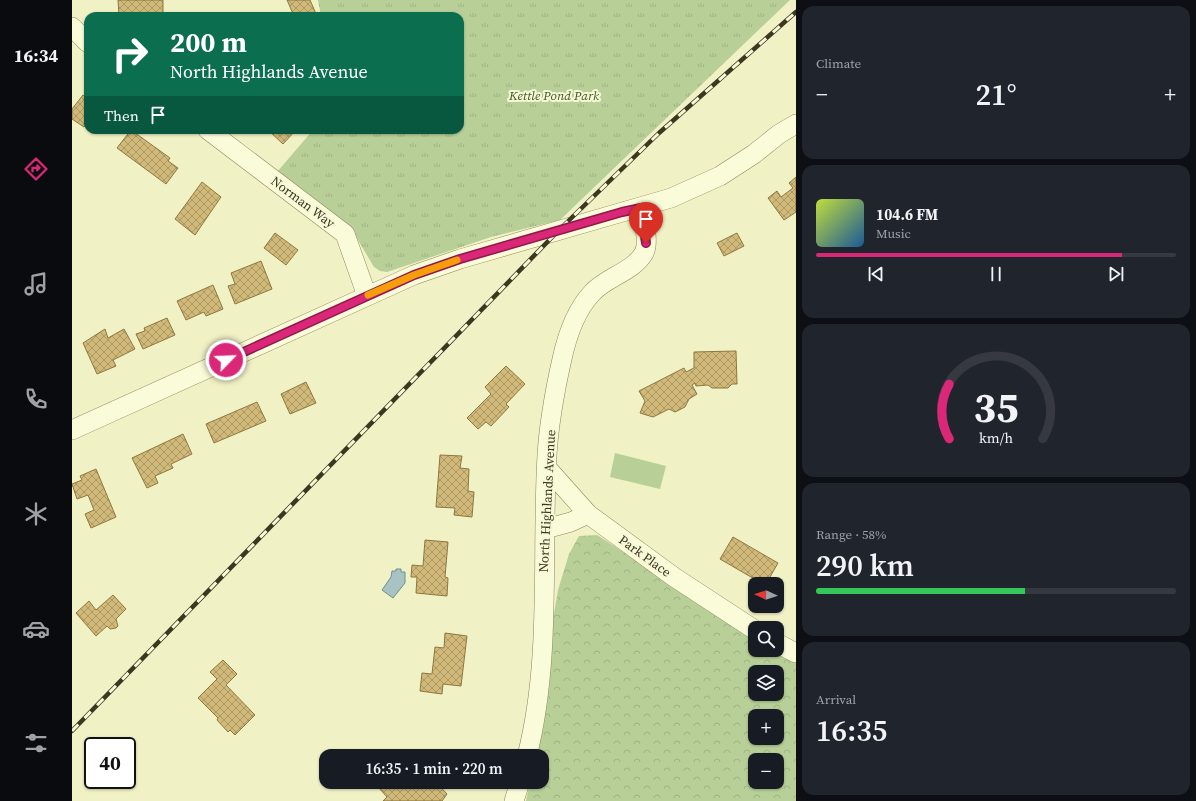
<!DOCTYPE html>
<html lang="en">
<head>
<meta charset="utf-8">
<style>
  :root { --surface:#171b24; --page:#20242c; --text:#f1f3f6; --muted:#9ea1a6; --line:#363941; --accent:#db2777 }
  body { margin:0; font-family:"Source Serif 4",serif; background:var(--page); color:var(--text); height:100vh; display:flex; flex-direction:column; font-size:15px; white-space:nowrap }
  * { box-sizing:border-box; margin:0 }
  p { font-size:13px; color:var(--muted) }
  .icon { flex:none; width:22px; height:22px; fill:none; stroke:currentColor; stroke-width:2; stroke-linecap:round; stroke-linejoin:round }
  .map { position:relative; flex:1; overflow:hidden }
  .drawer { display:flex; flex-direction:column; gap:6px; padding:6px; background:#0d0f14; width:400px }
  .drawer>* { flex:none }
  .hud { position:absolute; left:12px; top:12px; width:380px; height:122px; border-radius:12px; box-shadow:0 1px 3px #0004; background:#0b6e4f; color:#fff; overflow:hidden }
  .needle { width:26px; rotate:273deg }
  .fabs { position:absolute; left:676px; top:577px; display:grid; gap:8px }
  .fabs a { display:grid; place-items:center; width:36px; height:36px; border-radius:8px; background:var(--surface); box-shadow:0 1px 3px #0004; font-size:20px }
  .speed { position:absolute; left:12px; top:737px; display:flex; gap:8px; font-size:20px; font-weight:700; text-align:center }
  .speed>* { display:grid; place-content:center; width:52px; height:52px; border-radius:50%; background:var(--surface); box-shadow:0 1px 3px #0004; line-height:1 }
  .speed .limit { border:2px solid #111; border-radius:6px; background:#fff; color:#111 }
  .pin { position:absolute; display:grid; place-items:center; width:34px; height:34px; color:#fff; margin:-41px -17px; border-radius:50% 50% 50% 0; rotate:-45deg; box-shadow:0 0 4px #0007 }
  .pin .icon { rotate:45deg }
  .me { position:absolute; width:44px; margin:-22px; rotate:66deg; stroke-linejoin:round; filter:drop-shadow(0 0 3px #0008) }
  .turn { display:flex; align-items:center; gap:14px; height:84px; padding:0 20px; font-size:18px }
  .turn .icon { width:52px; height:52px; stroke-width:2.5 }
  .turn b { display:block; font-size:28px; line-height:34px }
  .then { display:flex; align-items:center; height:38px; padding:0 20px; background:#0003; gap:8px; font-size:15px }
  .big { font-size:30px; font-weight:600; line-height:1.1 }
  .drawer .card { flex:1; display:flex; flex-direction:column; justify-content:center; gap:6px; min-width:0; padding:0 14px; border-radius:12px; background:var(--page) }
  .drawer .dial { align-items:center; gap:0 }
  .dial svg { height:104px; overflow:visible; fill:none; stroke:var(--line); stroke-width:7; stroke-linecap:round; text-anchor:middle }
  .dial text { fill:var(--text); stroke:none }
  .song { display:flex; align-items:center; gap:12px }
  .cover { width:48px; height:48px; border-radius:6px; background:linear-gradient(135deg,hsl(70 70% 55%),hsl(210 70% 35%)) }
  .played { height:4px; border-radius:2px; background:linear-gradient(90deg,var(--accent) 85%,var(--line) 85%) }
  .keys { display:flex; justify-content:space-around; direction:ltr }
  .heat { display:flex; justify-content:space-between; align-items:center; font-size:22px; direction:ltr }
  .charge { height:6px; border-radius:3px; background:linear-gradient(90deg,#34c759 58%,var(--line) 0) }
  .trip { position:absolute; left:247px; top:749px; width:230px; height:40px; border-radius:12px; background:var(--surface); box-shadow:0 1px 3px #0004; font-weight:600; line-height:40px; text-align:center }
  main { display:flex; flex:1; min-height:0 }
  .tabs { display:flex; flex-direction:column; width:72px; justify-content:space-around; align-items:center; background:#090b0e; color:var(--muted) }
  .tabs .icon { width:28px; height:28px }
  .tabs .current { color:var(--accent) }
  .tabs b { font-size:18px; color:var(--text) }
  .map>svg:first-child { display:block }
</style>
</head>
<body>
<main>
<nav class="tabs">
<b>16:34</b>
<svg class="icon current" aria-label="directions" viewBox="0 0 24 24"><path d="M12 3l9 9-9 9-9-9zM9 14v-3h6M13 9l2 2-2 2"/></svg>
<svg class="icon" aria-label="music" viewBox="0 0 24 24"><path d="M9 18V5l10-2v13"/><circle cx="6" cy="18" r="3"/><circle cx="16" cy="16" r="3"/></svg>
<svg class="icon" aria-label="phone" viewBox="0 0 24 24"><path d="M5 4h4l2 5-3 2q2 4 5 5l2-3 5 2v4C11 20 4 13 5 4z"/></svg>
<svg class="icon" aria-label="climate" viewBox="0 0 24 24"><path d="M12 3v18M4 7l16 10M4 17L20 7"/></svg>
<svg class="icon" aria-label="car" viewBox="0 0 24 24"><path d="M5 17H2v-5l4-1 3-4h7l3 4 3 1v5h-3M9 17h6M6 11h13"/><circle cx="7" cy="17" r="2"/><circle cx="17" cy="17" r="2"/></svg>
<svg class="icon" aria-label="filters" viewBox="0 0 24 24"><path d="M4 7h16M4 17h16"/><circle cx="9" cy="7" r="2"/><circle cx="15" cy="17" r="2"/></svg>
</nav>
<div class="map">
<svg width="724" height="801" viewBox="0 0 724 801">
  <defs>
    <pattern id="forest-crowns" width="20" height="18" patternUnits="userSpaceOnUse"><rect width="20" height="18" fill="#b8d098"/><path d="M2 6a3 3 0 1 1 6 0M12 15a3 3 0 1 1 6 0" fill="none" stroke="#9fb383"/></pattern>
    <pattern id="park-tufts" width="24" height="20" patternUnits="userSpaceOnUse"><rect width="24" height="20" fill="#b8d098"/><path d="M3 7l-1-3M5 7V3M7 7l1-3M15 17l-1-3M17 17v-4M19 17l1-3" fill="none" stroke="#9fb383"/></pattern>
    <pattern id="building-cross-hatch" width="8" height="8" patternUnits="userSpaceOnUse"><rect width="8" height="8" fill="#d1ba79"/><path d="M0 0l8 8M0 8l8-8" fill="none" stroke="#ab9863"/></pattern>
  </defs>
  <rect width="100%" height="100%" fill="#f0f1c5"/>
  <path fill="url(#forest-crowns)" fill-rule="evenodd" d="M525,535l158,102v13h19l22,13v138h-270l4,-19h12v-26h-7l13,-108 10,-58 11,-36 10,-18zM683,672h22v22h-22zM683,716h22v22h-22zM683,760h22v22h-22z"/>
  <path fill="url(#park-tufts)" d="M246,0h472l-230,220 -69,17 -104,35 -7,-1 -6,-4 -22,-37 -75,-58 36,-42h147v-114h-139z"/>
  <path fill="#b8d098" d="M543,453l51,13 -6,23 -50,-12z"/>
  <path fill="#a7c3c4" stroke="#6d9093" d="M324,569h5v3h4v11l-12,15 -11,-8 9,-13 1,-6h4z"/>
  <path fill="url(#building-cross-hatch)" stroke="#8e773e" d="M46,0h45v16h-44z
    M215,0h23l7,16h-23z
    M11,95l5,4v23l-4,5 -12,-8v-10z
    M59,130l39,28 -2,3 10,7 -12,16 -49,-36z
    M196,130h25l2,1 -12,13z
    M724,177v35l-12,8 -16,-22 9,-7 4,6 12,-9 -4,-5z
    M130,182l19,15 -26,38 -20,-16z
    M203,233l23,17 -12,15 -22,-17z
    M665,233l7,13 -20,10 -7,-13z
    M189,261l11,28 -37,15 -7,-18 7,-2 -4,-11z
    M141,285l10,24 -17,7 -2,-4 -18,8 -9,-19z
    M95,318l8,17 -32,14 -7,-15 9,-3 -1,-3z
    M33,329l3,9 16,-9 11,20 -22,11 3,6 -19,8 -14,-31z
    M664,351l1,33h-5l-4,4h-16l-4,-3 -12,1 -1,-3 -3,2 5,9 -8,5 -4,8 -10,5 -6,-3 -16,8 -13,-4 5,-12 -6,-10 45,-23 2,4 8,-4v-16z
    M434,366l19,18 -19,20 3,3 -18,19 -5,-4 -8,7 -11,-11 24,-24 -6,-7z
    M234,382l10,21 -26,11 -9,-20z
    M185,402l9,19 -52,22 -8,-19z
    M111,434l9,20 -21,10 2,4 -18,8 3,7 -11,5 -15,-30z
    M368,455l22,1 -2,12 9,1 -1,22 6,1 -2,25 -18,-2 1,-7 -19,-1z
    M24,469l20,48 -25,11 -6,-14 9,-4 -6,-15 -11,4 -5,-15 10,-4 -2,-4z
    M661,537l45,26 -12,21h-3l-43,-25z
    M353,540l23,2 -3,35 3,1 -1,18 -31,-3 1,-16h-6l1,-12 11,1z
    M41,595l13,14 -10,10 2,7 -2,2 -6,1 -3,-3 -11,10 -20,-23 13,-12 7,9z
    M373,633l22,3 -6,50 -18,-2 -1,10 -22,-3 2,-18 10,1 3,-27 9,1z
    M151,660l14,14 -11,11 29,30 -20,20 -5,-5 -2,2 -11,-12 1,-2 -20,-20 19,-19 -7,-7z
    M311,782h53l11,12 -5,7h-59l4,-4 -8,-9 6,-5z"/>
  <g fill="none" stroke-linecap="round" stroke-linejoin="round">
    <defs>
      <path id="minor" d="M0,27l16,16
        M136,130l137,104 22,62
        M0,430l342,-155 46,-16 211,-61 49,-22 34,-22 25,-20 17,-10
        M475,468l41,46 86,63 81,53
        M473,529l26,-7 17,-8
        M705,643l19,10
        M455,756c25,-98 14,-202 20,-301 2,-32 8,-65 15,-96 5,-23 13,-48 30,-66 14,-16 41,-21 52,-40 6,-12 -1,-33 -3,-45
        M442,801l6,-19"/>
    </defs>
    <use href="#minor" stroke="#8d865a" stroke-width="20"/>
    <use href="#minor" stroke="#fafbd9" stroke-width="19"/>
    <defs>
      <path id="rail" d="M0,731l487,-501 100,-97 137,-121"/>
    </defs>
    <use href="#rail" stroke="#3c371f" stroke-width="4.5"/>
    <use href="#rail" stroke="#f6f8d6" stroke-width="3" stroke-dasharray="9" stroke-linecap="butt"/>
  </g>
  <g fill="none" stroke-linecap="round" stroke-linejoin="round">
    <defs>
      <path id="route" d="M154,360l188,-85 46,-16 162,-47 19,-4 5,35"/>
    </defs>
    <use href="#route" stroke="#8e194d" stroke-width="10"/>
    <use href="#route" stroke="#db2777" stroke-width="7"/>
    <path stroke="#f59e0b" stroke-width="7" d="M296,295l46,-20 43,-15"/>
  </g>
  <g text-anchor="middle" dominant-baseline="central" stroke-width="4" stroke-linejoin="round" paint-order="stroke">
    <g font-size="13" font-style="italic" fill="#3b5a24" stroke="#f6f8d6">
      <text x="482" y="95">Kettle Pond Park</text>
    </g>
    <g font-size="13" fill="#3c371f" stroke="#f6f8d6">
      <text transform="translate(231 202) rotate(37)">Norman Way</text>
      <text transform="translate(475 501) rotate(-87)">North Highlands Avenue</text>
      <text transform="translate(573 556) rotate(36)">Park Place</text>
    </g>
  </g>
</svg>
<div class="fabs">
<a><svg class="needle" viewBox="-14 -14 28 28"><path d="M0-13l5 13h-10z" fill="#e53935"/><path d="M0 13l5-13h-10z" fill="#9ea1a6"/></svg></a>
<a><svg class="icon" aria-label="search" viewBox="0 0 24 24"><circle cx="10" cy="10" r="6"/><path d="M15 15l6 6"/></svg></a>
<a><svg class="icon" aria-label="layers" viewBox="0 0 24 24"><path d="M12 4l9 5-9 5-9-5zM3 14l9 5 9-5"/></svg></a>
<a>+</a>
<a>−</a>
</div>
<div class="speed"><div class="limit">40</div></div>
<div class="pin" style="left:574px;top:243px;background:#d93025"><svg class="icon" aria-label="arrive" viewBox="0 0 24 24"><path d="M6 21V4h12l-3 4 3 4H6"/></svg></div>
<svg class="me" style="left:154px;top:360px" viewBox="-20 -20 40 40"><circle r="17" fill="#db2777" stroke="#fff" stroke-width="3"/><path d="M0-11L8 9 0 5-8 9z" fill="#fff"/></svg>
<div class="trip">16:35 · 1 min · 220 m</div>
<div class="hud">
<div class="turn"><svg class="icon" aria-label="right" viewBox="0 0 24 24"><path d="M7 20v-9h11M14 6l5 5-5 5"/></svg><div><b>200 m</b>North Highlands Avenue</div></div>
<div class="then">Then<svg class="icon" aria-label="arrive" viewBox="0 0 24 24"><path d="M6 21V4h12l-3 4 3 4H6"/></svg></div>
</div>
</div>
<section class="drawer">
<div class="card"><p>Climate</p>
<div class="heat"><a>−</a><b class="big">21°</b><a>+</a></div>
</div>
<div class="card">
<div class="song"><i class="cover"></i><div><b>104.6 FM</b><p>Music</p></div></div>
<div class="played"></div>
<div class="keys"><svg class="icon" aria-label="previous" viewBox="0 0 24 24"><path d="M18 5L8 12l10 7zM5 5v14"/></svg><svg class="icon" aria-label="pause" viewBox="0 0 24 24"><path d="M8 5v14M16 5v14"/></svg><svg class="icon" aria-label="next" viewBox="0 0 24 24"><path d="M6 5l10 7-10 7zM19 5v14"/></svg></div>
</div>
<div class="card dial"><svg viewBox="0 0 100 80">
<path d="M14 69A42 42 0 1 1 86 69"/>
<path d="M14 69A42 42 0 0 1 14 27" stroke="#db2777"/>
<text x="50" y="56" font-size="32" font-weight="700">35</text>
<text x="50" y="72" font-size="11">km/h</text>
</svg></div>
<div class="card"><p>Range · 58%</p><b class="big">290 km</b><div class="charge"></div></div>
<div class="card"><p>Arrival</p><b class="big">16:35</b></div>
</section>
</main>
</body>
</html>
